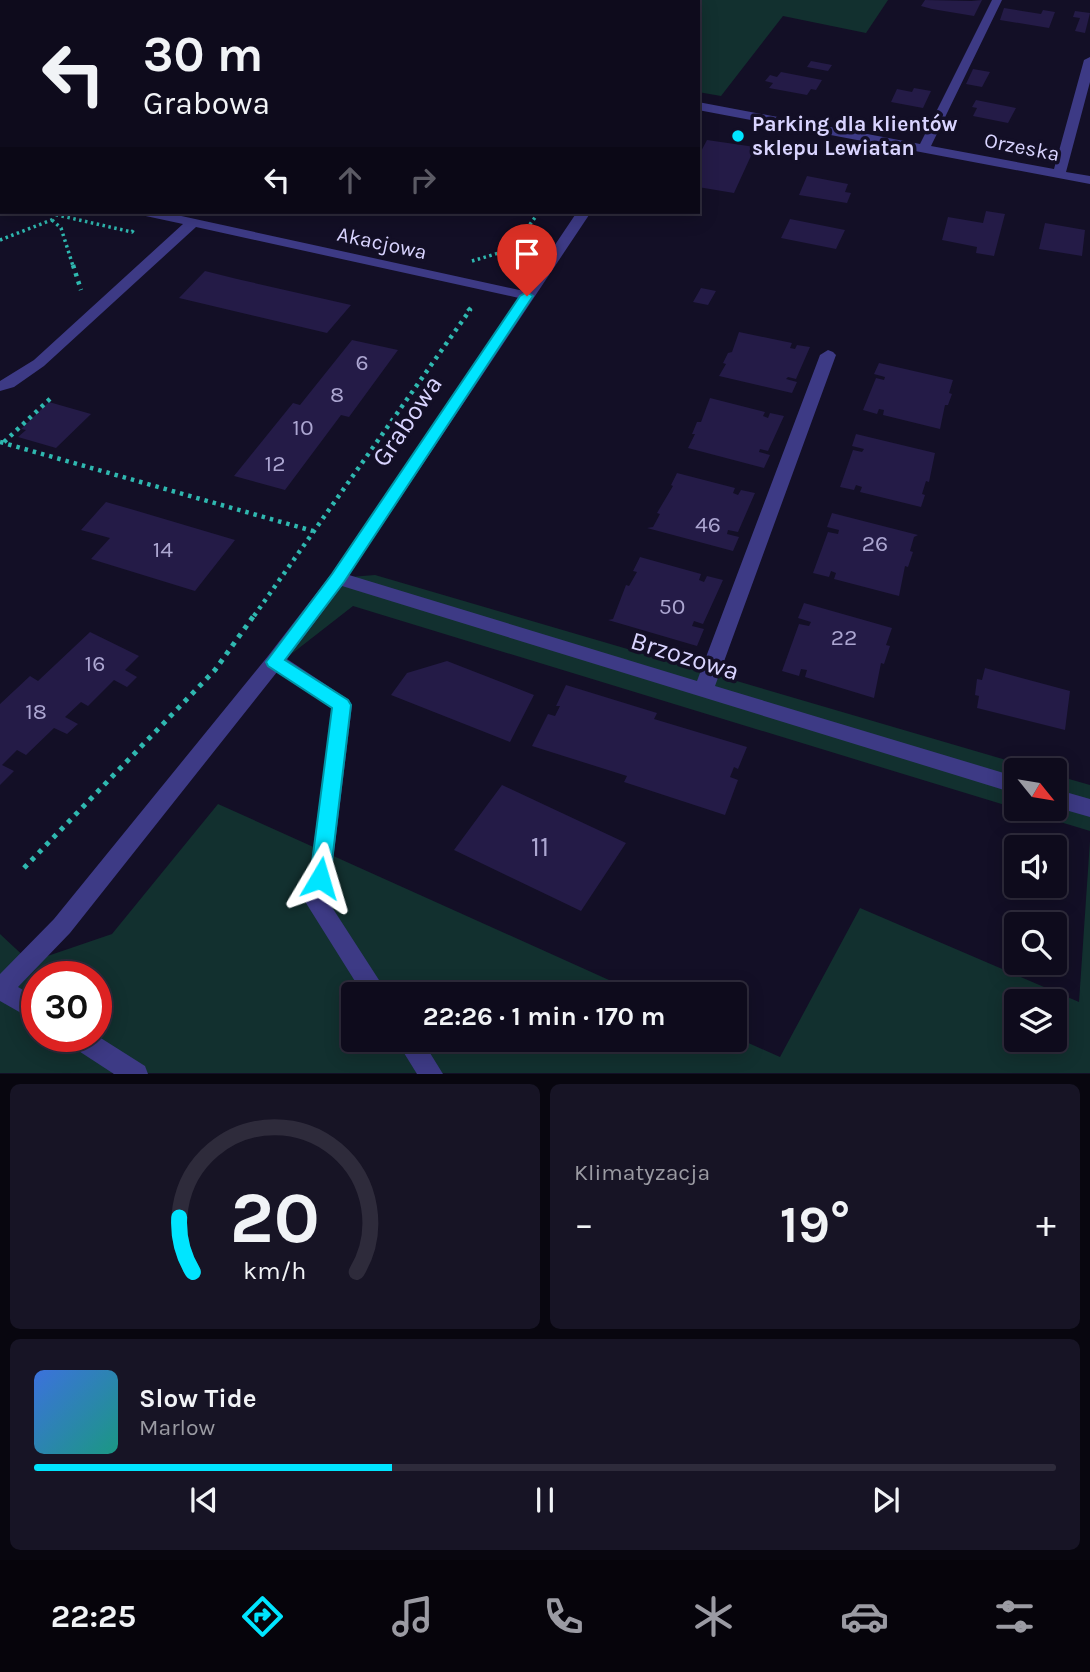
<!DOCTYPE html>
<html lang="pl">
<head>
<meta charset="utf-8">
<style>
  :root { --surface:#0e0b1c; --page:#171425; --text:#f1f3f6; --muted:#9b9ba3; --line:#2e2b3b; --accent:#00e5ff }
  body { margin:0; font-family:Karla,sans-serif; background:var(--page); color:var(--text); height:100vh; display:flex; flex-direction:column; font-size:26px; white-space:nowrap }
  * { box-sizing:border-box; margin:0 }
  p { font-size:23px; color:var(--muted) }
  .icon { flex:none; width:38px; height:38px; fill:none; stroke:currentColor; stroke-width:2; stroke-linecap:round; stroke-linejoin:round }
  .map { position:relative; height:1074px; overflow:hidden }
  .details { display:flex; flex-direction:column; gap:10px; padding:10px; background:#08060f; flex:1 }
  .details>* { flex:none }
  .hud { position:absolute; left:0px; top:0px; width:700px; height:214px; box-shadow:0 4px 18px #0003,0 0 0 2px var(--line); background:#0e0b1c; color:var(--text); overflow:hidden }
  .needle { width:46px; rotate:120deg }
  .fabs { position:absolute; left:1004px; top:758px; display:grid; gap:14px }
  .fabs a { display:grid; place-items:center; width:63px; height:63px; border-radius:7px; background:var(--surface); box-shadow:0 4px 18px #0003,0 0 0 2px var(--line); font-size:35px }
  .speed { position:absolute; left:21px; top:961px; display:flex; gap:14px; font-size:35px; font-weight:700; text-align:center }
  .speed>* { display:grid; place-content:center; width:91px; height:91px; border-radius:50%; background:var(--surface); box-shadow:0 4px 18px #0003,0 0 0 2px var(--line); line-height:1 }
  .speed .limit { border:10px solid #d22; background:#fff; color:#111 }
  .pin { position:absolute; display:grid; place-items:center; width:60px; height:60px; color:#fff; margin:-72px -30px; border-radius:50% 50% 50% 0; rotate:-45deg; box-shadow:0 0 7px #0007 }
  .pin .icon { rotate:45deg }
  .me { position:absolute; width:77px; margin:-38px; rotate:7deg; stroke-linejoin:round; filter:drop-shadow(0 0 5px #0008) }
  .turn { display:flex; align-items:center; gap:24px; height:147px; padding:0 28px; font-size:32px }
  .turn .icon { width:91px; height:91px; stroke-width:2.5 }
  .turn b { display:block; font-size:49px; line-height:60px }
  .lanes { display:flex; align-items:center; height:66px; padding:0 28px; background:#0003; justify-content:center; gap:35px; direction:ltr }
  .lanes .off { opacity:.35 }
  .big { font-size:52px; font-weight:700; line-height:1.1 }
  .details .widget { flex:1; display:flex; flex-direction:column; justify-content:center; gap:10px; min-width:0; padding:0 24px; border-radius:10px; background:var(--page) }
  .details .dial { align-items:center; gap:0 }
  .dial svg { height:182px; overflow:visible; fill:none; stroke:var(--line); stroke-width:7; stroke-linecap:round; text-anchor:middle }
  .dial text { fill:var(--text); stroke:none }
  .song { display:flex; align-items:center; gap:21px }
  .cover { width:84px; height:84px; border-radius:10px; background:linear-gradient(135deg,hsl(220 70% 55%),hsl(170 70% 35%)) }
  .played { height:7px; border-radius:4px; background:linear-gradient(90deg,var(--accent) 35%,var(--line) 35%) }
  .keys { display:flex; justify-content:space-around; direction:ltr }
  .heat { display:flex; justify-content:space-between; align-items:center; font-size:38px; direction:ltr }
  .details .tiles { flex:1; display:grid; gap:10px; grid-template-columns:1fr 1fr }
  .widget:last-child { grid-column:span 2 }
  .trip { position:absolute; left:341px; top:982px; width:406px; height:70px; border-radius:7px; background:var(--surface); box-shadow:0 4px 18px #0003,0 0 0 2px var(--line); font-weight:700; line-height:70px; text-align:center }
  .dock { display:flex; height:112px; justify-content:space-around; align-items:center; background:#06040b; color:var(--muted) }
  .dock .icon { width:49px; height:49px }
  .dock .selected { color:var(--accent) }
  .dock b { font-size:32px; color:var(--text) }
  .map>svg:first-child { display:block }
</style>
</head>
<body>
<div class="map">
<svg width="1090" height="1074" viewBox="0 0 1090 1074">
  <rect width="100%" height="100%" fill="#130f26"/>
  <path fill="#12302f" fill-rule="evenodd" d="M489,0h399l-22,33 -83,-17 -62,80 -23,-4v-90h-211z
    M375,575l665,195h-23v38h38v-33l35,10v46l-737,-225 -68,53 53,-81z
    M218,804l422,190h-286v46h381v-3l45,20 80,-149 219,94 11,-161v232h-1090v-139l30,28 82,-28zM37,976h59v60h-59zM1017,1001h38v39h-38z"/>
  <path fill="#241b47" d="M925,0l46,1 11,-1 -8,16 -42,-7 -11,-3z
    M1004,8l37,6 2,-4 12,2 -6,16 -49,-8z
    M1075,11l15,2 -5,20 -10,-2 5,-13 -7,-1z
    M811,61l21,4 -4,6 -21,-4z
    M973,69l17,3 -8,15 -16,-3z
    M781,72l41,8 -6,10 -5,-1 -4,6 -38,-7 4,-5 -8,-2 5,-6 7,2z
    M914,88l17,3 -8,17 -32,-6 6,-13 15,3z
    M976,100l40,8 -8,15 -35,-7 4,-8 -5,-1z
    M707,140l48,7 -21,46 -36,-6v-30z
    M807,176l41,8 -3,8 6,1 -4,10 -48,-8z
    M986,211l19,3 -11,42 -18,-3 1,-6 -35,-7 6,-23 35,6z
    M790,219l55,11 -9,19 -55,-11z
    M1045,223l40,7 -3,26 -43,-7z
    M205,271l32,8 114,26 -24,28 -148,-35z
    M701,288l15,3 -8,14 -15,-3z
    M739,332l53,11 -2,5 5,1 2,-4 13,2 -14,32 -8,-2 -2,2 11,3 -5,11 -73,-17 7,-12 -3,-1 5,-10 4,-1z
    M352,340l46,10 -49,67 -8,-2 -56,75 -51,-14 59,-73 7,2z
    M879,363l74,17 -4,13 3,1 -4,11h-3l-5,24 -57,-14 1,-5 -5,-1 -2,5 -14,-4 13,-32 8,2 1,-3 -11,-3z
    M710,398l55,14 -2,4 5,2 2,-5 14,3 -16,35 -8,-2 -1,3 11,3 -6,13 -76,-20 7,-14h-3l5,-12h4z
    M49,402l42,12 -35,34 -38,-11 8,-7 -5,-1z
    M856,434l79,19 -6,29 -3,-1 -4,13 3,1 -4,12 -61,-15 2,-5 -6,-2 -2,5 -14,-3 13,-37 9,2 2,-3 -12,-3z
    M677,473l58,15 -2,5 5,2 3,-5 14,3 -17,39 -10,-2 -1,4 12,3 -6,14 -86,-23 6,-1 7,-13 -3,-1 16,-27 -2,-1z
    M106,502l28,8 101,30 -40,51 -104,-32 19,-21 -29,-8z
    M832,513l86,22 -4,2 -4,14 3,1 -5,15 -3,-1 -6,30 -65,-17 2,-6 -5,-2 -2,6 -16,-4 15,-41 10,2 1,-4 -12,-3z
    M640,557l61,17 -2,6 5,2 3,-6 16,4 -20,44 -9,-3 -2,5 12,3 -7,17 -89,-26 5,-1 13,-34 3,1 8,-14 -4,-1z
    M804,603l88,25 -6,17 4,1 -6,18 -3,-1 -7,35 -69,-21 2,-7 -6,-1 -2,7 -17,-5 17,-47 10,2 2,-4 -13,-4z
    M90,632l49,24 -14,14 12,7 -10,10 -13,-7 -26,26 -7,-4 -16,15 13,7 -11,10 -13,-6 -28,27 -9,-5 -15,15 12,6 -14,14v-81l30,-28 8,5z
    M447,661l87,34 -24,47 -119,-47 16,-22z
    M985,668l85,23 -5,39 -88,-22 2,-12 -4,-1 2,-16 5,1z
    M566,685l91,28 -3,6 93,28 -9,22 -4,-2 -4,10 8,3 -13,35 -101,-33 3,-6 -95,-30 16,-32 7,2 5,-10h-4z
    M502,785l124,58 -45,68 -127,-61z"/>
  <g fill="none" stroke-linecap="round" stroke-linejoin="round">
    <path stroke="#2fb8b0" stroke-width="3.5" stroke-dasharray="2.5 3.5" stroke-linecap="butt" d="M189,0l9,2
      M44,212l88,20 2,-3
      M52,220l9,8 12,38
      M0,240l54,-21
      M472,261l40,-12 27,-37"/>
    <path stroke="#2fb8b0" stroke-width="4.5" stroke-dasharray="3.5 5" stroke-linecap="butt" d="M73,265l8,25
      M0,442l313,89
      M4,442l49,-46
      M254,616l216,-306 -6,-5"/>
    <path stroke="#2fb8b0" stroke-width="5" stroke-dasharray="4.5 6" stroke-linecap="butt" d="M24,868l191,-198 40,-56"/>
    <path fill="#3d3a85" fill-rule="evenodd" d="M136,0h19l1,2h-19z
      M992,0h10l-71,146 123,23 30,-109 6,-3v25l-24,90 24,4v8l-392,-74v-8l222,42z
      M0,176h2v8h-2z
      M139,212h24l361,79 53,-79h14l-242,363 348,106 123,-326 8,-5 5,2 3,3 -121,331 302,91v17l-675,-208 -55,73 62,41 3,5 -24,196 60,93h-25l-57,-91 26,-195 -55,-36 -207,261 -52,54 19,11v24l-37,-21v-27l54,-55 214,-263 64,-83 187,-275 -323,-71 -152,139 -30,21 -14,4v-10l34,-21 149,-136 -42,-9z
      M1055,789l35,10v18l-35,-10z
      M96,1035l49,31 3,8h-34l-46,-30 -4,-8z
      M396,1040h26l21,34h-26z"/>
  </g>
  <path fill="#00e5ff" stroke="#0095a6" stroke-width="2" d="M527,292l6,4 -189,286 -59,78 63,40 3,5 -21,173 -3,7 -7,2 -7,-2 -3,-7 22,-170 -64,-42 -2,-4 66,-88 188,-278z"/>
  <circle fill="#00e5ff" stroke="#130f26" stroke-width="2.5" cx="738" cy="136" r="7"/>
  <g text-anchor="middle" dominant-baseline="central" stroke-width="7" stroke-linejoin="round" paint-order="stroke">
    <g font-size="21" font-weight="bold" fill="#d9d4ff" stroke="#130f26" text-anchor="start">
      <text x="752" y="124">Parking dla klientów<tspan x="752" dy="24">sklepu Lewiatan</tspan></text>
    </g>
    <g font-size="21" fill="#d9d4ff" stroke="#130f26">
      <text transform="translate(1022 147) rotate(11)">Orzeska</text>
      <text transform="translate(382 243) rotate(12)">Akacjowa</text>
    </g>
    <g font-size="23" fill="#aca6d1">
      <text x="362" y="362">6</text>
      <text x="337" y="394">8</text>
      <text x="303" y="427">10</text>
      <text x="275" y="463">12</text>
      <text x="708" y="524">46</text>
      <text x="875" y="543">26</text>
      <text x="163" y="549">14</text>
      <text x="672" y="606">50</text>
      <text x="844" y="637">22</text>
      <text x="95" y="663">16</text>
      <text x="36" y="711">18</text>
    </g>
    <g font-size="26" fill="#d9d4ff" stroke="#130f26">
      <text transform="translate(407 421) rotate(-56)">Grabowa</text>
      <text transform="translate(685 656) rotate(17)">Brzozowa</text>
    </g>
    <g font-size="28" fill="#aca6d1">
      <text x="540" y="846">11</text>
    </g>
  </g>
</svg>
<div class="fabs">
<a><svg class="needle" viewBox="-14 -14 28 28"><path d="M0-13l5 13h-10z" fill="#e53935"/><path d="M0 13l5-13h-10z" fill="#9b9ba3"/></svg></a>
<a><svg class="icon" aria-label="sound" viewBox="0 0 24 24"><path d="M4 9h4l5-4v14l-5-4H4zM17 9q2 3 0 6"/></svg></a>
<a><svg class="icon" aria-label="search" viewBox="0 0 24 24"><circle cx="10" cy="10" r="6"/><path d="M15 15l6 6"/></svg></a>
<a><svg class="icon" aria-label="layers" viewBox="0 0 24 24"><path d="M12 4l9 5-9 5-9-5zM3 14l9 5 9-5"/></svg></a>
</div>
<div class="speed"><div class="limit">30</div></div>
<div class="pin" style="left:527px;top:296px;background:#d93025"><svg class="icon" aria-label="arrive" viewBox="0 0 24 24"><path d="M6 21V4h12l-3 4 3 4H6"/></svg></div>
<svg class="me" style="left:320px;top:878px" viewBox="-20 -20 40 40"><path d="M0-17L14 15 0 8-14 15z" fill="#00e5ff" stroke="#fff" stroke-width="4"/></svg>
<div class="trip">22:26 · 1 min · 170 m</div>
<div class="hud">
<div class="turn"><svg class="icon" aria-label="left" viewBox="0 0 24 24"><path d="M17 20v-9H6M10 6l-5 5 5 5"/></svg><div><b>30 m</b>Grabowa</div></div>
<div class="lanes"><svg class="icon" aria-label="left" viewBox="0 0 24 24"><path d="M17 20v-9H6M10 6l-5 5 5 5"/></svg><svg class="icon off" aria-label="ahead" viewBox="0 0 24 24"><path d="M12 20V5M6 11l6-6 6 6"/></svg><svg class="icon off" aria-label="right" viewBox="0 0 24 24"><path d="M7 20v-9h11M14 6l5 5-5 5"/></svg></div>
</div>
</div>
<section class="details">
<div class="tiles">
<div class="widget dial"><svg viewBox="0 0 100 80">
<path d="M14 69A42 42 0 1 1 86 69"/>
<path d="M14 69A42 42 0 0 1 8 45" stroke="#00e5ff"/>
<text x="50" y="56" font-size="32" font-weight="700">20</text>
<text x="50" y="72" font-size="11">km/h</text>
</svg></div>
<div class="widget"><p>Klimatyzacja</p>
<div class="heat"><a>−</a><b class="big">19°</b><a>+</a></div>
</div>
<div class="widget">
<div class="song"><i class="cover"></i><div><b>Slow Tide</b><p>Marlow</p></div></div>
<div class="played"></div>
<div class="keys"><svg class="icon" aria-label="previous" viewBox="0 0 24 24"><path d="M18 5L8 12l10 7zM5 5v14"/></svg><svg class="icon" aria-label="pause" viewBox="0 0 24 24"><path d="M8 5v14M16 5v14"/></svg><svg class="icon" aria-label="next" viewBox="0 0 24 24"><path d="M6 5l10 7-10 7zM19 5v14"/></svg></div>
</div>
</div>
</section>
<nav class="dock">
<b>22:25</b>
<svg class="icon selected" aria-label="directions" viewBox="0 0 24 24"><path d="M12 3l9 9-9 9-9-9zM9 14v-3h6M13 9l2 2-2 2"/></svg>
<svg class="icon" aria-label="music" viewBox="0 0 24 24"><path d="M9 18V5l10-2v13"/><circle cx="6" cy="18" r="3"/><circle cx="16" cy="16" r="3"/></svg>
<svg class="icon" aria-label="phone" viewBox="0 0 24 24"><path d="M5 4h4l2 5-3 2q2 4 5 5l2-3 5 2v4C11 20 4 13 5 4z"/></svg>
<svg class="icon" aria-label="climate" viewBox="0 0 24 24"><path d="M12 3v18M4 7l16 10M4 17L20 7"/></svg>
<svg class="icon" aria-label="car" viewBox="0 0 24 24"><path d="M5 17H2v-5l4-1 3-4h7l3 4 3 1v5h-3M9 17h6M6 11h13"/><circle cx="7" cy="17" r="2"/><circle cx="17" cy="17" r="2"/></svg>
<svg class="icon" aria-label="filters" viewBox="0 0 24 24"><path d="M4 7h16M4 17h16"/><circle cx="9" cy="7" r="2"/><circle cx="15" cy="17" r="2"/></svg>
</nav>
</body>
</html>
